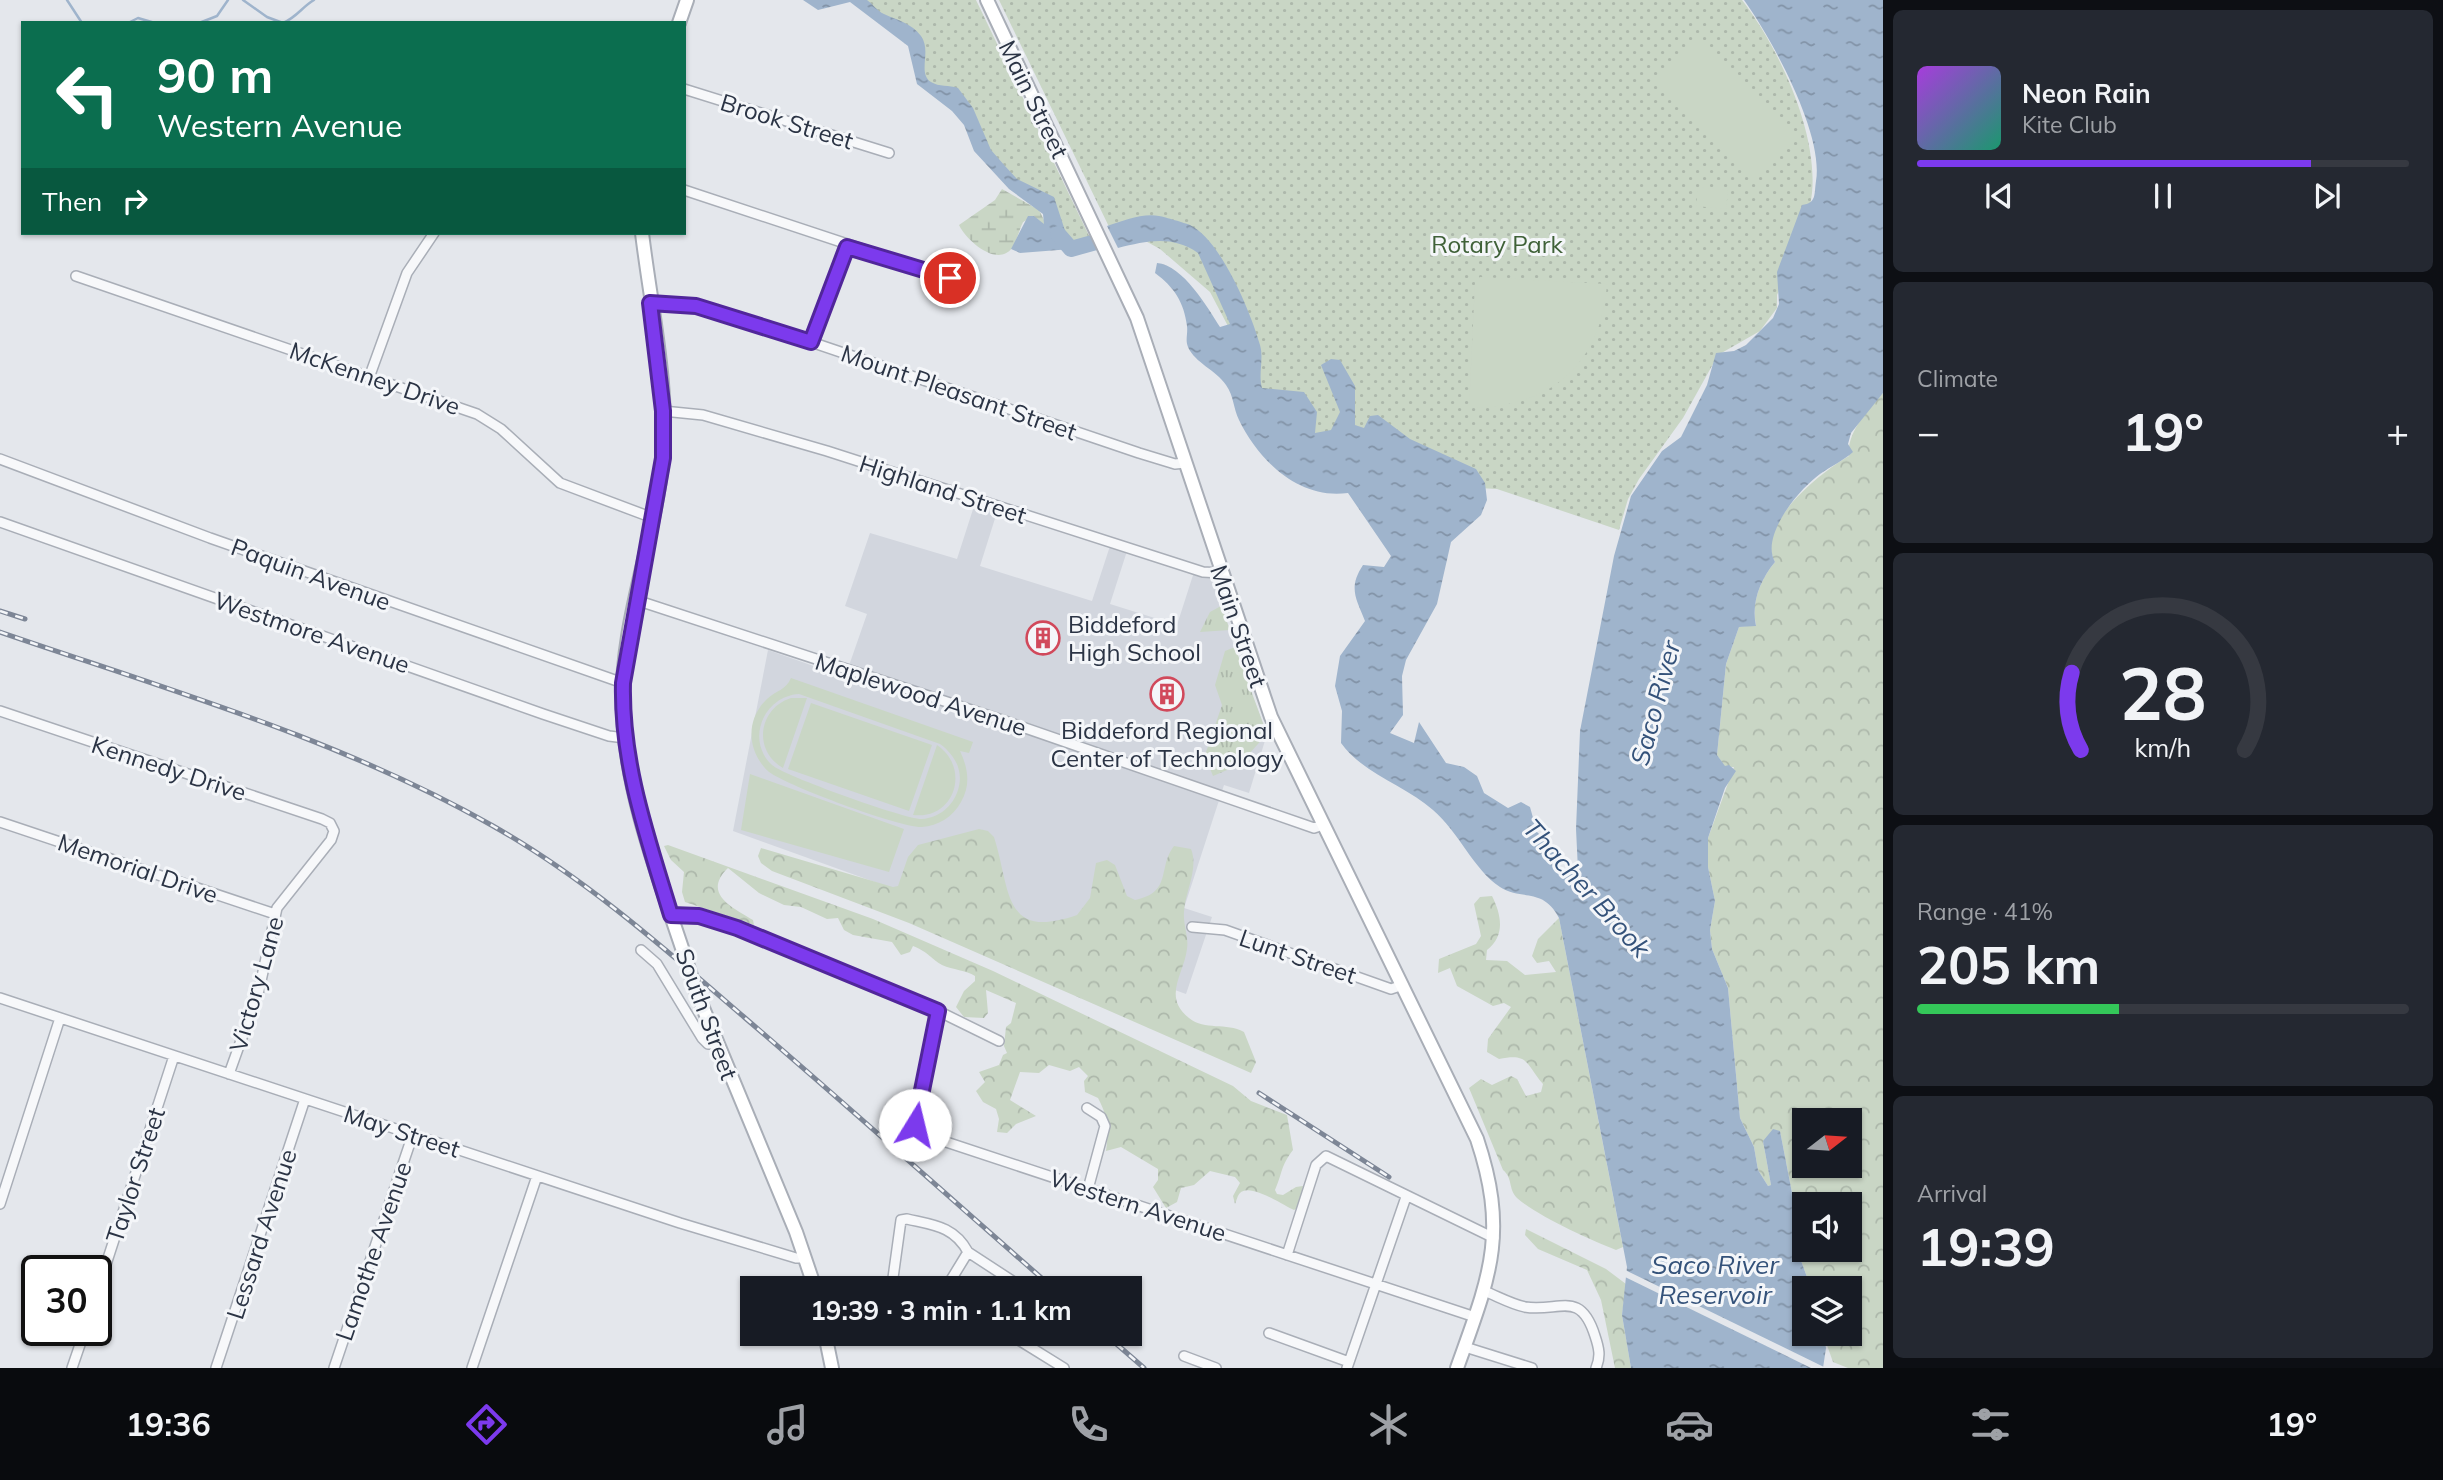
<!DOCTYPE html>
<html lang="en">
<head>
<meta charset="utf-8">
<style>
  :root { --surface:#171b24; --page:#242831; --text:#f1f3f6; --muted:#9ea1a6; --line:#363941; --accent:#7c3aed }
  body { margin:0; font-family:Mulish,sans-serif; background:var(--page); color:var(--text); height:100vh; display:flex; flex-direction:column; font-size:26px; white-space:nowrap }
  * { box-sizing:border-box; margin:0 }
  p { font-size:23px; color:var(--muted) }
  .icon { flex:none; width:38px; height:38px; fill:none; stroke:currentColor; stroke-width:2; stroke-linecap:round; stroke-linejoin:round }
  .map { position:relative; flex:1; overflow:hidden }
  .panel { display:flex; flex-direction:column; gap:10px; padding:10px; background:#0d0f14; width:560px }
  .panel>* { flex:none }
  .guide { position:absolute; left:21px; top:21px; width:665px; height:214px; border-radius:0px; box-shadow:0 2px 5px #0004; background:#0b6e4f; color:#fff; overflow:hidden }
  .needle { width:46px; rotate:73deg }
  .tools { position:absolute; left:1792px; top:1108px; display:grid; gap:14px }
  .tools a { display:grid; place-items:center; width:70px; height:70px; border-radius:0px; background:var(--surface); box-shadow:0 2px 5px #0004; font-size:35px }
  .speed { position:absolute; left:21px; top:1255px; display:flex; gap:14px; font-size:35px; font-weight:700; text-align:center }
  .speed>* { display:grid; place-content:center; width:91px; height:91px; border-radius:50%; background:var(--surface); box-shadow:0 2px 5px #0004; line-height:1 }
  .speed .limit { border:4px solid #111; border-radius:10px; background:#fff; color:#111 }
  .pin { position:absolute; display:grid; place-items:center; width:60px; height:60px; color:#fff; margin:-30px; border:4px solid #fff; border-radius:50%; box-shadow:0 2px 7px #0007 }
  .me { position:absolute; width:77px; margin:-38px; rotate:9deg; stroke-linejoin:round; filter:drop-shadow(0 0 5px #0008) }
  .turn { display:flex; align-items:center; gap:24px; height:147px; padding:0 21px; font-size:32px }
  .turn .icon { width:91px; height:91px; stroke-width:2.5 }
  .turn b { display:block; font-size:49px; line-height:60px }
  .then { display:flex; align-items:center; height:66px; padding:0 21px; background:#0003; gap:14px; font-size:26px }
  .big { font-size:52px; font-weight:700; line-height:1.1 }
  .panel .widget { flex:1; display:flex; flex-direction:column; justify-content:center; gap:10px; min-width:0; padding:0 24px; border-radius:10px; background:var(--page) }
  .panel .dial { align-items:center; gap:0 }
  .dial svg { height:182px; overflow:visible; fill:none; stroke:var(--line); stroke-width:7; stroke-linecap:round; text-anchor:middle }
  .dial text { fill:var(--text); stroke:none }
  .song { display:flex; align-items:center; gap:21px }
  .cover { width:84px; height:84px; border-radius:10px; background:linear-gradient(135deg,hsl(280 70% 55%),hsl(160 70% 35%)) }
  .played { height:7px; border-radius:4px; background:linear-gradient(90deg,var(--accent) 80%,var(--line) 80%) }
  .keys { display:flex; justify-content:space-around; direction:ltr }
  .heat { display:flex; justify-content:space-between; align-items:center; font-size:38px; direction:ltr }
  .charge { height:10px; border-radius:5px; background:linear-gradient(90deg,#34c759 41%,var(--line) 0) }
  .trip { position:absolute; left:740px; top:1276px; width:402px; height:70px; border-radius:0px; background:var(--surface); box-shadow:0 2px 5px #0004; font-weight:700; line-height:70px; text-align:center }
  .menu { display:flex; height:112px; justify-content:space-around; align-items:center; background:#090b0e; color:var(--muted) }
  .menu .icon { width:49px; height:49px }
  .menu .on { color:var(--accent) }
  .menu b { font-size:32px; color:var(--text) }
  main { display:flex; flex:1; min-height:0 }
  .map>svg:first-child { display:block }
</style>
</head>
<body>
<main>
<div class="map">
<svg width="1883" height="1368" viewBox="0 0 1883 1368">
  <defs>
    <pattern id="grass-tufts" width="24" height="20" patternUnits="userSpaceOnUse" patternTransform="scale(1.75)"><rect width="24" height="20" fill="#c9d6c5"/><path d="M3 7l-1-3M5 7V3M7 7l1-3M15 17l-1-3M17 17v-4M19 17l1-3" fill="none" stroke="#adb8ab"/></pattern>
    <pattern id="forest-crowns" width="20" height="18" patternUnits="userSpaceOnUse" patternTransform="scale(1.75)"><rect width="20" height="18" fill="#c9d6c5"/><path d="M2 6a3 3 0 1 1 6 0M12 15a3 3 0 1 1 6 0" fill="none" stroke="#adb8ab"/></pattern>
    <pattern id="wetland-marsh" width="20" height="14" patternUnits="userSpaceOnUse" patternTransform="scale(1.75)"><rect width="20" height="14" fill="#c9d6c5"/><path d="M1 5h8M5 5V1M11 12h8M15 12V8" fill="none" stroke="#adb8ab"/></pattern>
    <pattern id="park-dots" width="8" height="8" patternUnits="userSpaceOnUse" patternTransform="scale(1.75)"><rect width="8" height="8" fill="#c9d6c5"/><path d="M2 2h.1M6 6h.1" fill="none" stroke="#adb8ab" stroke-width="1.8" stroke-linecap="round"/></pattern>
    <pattern id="water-ripples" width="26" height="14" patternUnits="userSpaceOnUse" patternTransform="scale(1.75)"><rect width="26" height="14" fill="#9fb4cc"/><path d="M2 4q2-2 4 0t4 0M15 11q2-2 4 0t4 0" fill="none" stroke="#8293a7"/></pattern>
  </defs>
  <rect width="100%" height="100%" fill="#e4e7ec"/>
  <path fill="#d2d6de" d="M975,503l23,6 -18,57 112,35 18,-55 17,5 -17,53 67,21 17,-53 21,7 20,71 32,84 -18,59 -25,-8 -40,123 28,9 -26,77 -453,-163 35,-181 77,27 22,-63 -22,-8 25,-73 87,26z"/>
  <path fill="url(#grass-tufts)" d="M1221,606l9,24 -30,2 10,-20z
    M1235,647l32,87 -28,31 -6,-15 -26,11 -2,-6 17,-50 -7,-20 10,-34z"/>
  <path fill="url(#forest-crowns)" fill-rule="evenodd" d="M1883,393v975h-35l-15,-6 -10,-28h27v-46h-39l-19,-52 1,-38 -13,-67 -17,10 8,44 -3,1 -10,-16 -4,-23 -14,-29 -12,-130 -16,-39 -2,-19 5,-29 -7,-34v-29l26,-71h-9l-8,-12 9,-91 13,-37 17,-2c-5,-22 4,-45 19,-63 -21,-37 46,-90 74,-106 -3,-23 19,-46 34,-63zM1804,1120h46v46h-46zM1804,1204h46v46h-46z
    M979,829l9,2 6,6c17,53 8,104 83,78l13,-17 6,-35 11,-3 8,5 12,31 8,4c38,-8 22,-32 39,-54l17,3c8,20 -6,42 -7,63 -1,13 5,25 3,37 -3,25 -25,48 2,69 16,13 37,4 55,14l12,30 -5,11 -342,-150 -137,-52 -11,-8 -3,-7 3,-8 132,39 5,-1 10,-29 10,-12z
    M668,845l205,74 120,52 240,115 18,15 36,14 6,35c-13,17 -10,22 -18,40l2,4 6,1 13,-8 7,-1 -4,21 -5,3c-10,-4 -44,-28 -54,-17 -3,3 -3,7 -5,11l-2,-8 7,-13 -5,-6 -25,-6 -16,14 -13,3 -4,14 -11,6 -13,-21 5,-7v-11l-37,-22 -15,4c3,-22 2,-34 -8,-53l-13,-6 -1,-11 4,-5 -9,-9 -9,4 -21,-6 -10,8 -19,-1 -10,28 26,16 -20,8 -9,9 -10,-1 2,-13 -3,-10 -13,-7 -7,-11 9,-9 -6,-10 20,-7 4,-10 4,-2 -3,-7 2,-19 5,-4 5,-20 -30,-13 2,23 -4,5 -20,-1 -8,-10 8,-16 11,-10v-5c-9,-6 -22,-6 -33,-11 -11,-6 -12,-12 -29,-19l-3,6 -9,3 -9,-13 -39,-7 -9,-5 -6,-12 -11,1 -26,-12 -17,-2 -25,-12 -31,-25c-27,26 6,40 25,52l1,5 -69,-23 -3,-10 2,-20 -13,-12 -7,-14z
    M1492,896c10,20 13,40 -5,54l-1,10 21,1 18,14 31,-3 -7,-11 -12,2 -5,-7 6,-17 21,-21 64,329 -7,3c-26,-10 -79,-34 -99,-52 -9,-9 -4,-20 -14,-28l-34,-82 12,-9 11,6 19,-9 6,3 9,17 15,-4 2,-8c-18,-21 -14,-31 -44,-25l-12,-7 1,-13 23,-32 -7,-4 -11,3 -36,-20 -7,-18 -12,5 1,-14 37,-15 5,-8 -7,-32 6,-7z
    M1526,1229l80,40 20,15 -4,31 9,53h-16l-14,-68 -14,-30 -49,-21 -13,-14z"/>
  <path fill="url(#wetland-marsh)" d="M1002,189l37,21 6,12 -1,3 -10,-9 -11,6c-4,8 -6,19 -11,26 -15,20 -46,-8 -53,-23l36,-25z"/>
  <path fill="url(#park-dots)" d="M857,0h119l116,242 -9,-3 -2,5 -11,3 -18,-28 -46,-44 -41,-64 -39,-26 -6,-34z
    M999,0h743c37,48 76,132 70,193 -4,35 -22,70 -35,102v13l-17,23 -42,24 -35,63 -44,61 -11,20 -9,31 -122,-41 -92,-5 -127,-63 -68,-129 -50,-43 -31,-17 -16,3z
    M1233,749l6,16 -26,11 -6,-15z"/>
  <path fill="#c9d6c5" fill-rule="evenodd" d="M1699,38l98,98 -44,44 -98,-98z
    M1698,187l30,3 -2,19 -30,-3z
    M1480,277l127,7c-6,82 -58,124 -138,124l6,-126z
    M791,678l182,64 -4,11 -9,-2c8,17 11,34 1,51 -8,15 -23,24 -39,25 -22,1 -134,-41 -153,-55 -22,-20 -24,-52 -2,-73 10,-9 19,-9 24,-21zM799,694l141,50c15,11 24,27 18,46 -5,16 -19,28 -36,29 -15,1 -138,-43 -150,-54 -27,-25 -8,-69 27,-71z
    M791,698h16l-24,70c-31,-18 -24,-60 8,-70z
    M811,703l121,42 -23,66 -121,-42z
    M937,745c34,23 18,75 -24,70z
    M750,774l154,55 -15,43 -148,-42z"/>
  <path fill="url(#water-ripples)" d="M803,0h64c6,4 10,11 17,14 15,7 27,9 37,22 11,15 -4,37 10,46 8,5 18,3 27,6l15,20 18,42 14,16 12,13 37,18 17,52 -51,4 -9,-4 17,-33h6l10,8 -1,-10 -34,-25 -35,-38 -10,-26 -12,-14 -35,-27 -9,-38 -58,-44 -32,8z
    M1744,0h139v393l-32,40 -3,11 5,8c-10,9 -22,14 -33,22 -21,15 -60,62 -45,88 -15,18 -24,41 -19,64l-17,1 -13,37 -9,91 8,11 4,-1 7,6 -11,17 -17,50v29l7,34 -5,29 2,19 16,39 12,130 14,29 4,23 10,16 3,-1 -8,-44 10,-12 7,2 13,67 -1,38 19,52h-7v46h19l3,14 -3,20h-192l-9,-53 5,-48 -68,-349c-16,-31 -37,-17 -59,-31 -26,-17 -42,-56 -67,-77 -27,-24 -71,-37 -92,-67l1,-32 -7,-25 5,-30 25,-35c-9,-23 -17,-33 -2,-56l21,2 7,-11 -43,-63c-49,7 -89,-32 -109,-73 -6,-12 -5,-24 -13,-35 -10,-15 -31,-22 -38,-38 -3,-7 0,-13 -1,-21 -3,-24 -13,-39 -32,-53l2,-10c26,2 51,45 63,64l10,-3 -32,-71c-26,-18 -51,-12 -80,-5l-11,-22c16,-5 35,-13 52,-10 6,1 26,7 31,9 31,15 61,88 70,120 4,14 -2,29 2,43l42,4 13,20 -2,21 16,-3 9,-18 -19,-47 10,-6 9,1 15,26v39l9,3 6,-12 8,-1 32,24 66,30 9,14 2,17 -6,15 -30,27 -14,62 -31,56 -4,16 1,39 -13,18 24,10 5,-21 27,41 18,4 13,9 7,17 24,15 13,-6 9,5 7,25 16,15 10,27h10l5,-4 -2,-41 4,-98 34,-175 17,-60 31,-45 19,-14 26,-52 9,-32 18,-2 12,-6 27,-27 6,-14 -2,-32 25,-67c15,-2 12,-11 14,-24 8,-47 -44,-142 -72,-181z"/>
  <path fill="#e4e7ec" d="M1623,1269l203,99h-15l-188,-92z"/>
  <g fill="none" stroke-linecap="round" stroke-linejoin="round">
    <path stroke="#9fb4cc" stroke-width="2.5" d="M67,0l15,23
      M243,0l24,17 16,6c14,-6 19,-16 31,-23
      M128,23l10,-5 17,5
      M199,23l18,-7 11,-16"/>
    <path stroke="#9fb4cc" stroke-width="16" d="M1058,234l13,15 25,-7"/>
    <defs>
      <path id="street" d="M684,89l205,64
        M684,190l266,88
        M76,276l401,138 24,15 59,54 93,35
        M650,303l37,1 62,17 390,132 36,11 10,-1
        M811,342l36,-95
        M370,375l37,-102 27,-40
        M663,411l40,4 124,36 376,121 18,1
        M0,459l210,79 413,145
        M0,522l543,192 66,22 16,2
        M636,600l369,121 309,107 9,-3
        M0,711l322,108 8,4 4,8 -3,9 -54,68 -18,82 -30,84
        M0,822l275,92
        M671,915l28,1 38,12 201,83 -23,105 1,12 6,6 553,183
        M1192,927l33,3 166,59 12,-4
        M641,950l16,14 45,74 6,6h7
        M0,998l680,225 116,35h9
        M938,1011l61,30
        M1087,1108l14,9 4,9 -17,63
        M0,1204l60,-186
        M968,1252l49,32
        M1287,1255l29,-90 10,-9 168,82
        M892,1285l9,-65 6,-1c26,6 47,7 61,33l-22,36
        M867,1288l32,-4 28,4
        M1484,1291c13,5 27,13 41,16 33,6 55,-19 70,29 4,12 6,20 1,32
        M96,1295l78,-239
        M1269,1333l80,29
        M1009,1334l55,34
        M1465,1347l67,21
        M1184,1356l32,12
        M72,1368l13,-38
        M216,1368l89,-269
        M334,1368l79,-234
        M472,1368l65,-192
        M1347,1368l59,-171"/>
      <path id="secondary" d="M987,0l150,318 134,399 206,422c32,96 12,139 -20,229
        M679,23l8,-23
        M642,233c9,75 28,156 20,232 -9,82 -43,163 -39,246 3,84 36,167 62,246
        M696,991l100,241 19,56
        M825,1334l7,34"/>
    </defs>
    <use href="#street" stroke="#a9aeb7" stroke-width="12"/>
    <use href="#secondary" stroke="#a9aeb7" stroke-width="16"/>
    <use href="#street" stroke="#f7f8fa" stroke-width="9"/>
    <use href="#secondary" stroke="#fff" stroke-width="12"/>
    <defs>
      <path id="rail" d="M0,611l25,8
        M0,632c166,57 340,107 493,194 92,52 171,122 251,191 104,89 206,181 309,271
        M1259,1093l130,84
        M1105,1334l39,34"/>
    </defs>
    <use href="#rail" stroke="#7d8696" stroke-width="5"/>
    <use href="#rail" stroke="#f4f6f9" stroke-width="2.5" stroke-dasharray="8" stroke-linecap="butt"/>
    <defs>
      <path id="secondary-bridge" d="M685,957l11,34"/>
    </defs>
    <use href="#secondary-bridge" stroke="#a9aeb7" stroke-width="16" stroke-linecap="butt"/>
    <use href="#secondary-bridge" stroke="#fff" stroke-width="12"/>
  </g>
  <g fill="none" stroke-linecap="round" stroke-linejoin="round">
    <defs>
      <path id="route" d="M915,1125l23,-114 -201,-83 -38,-12 -28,-1c-23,-76 -50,-151 -48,-232l40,-225v-47l-13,-108 46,3 115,36 36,-95 103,31"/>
    </defs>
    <use href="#route" stroke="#51269a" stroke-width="18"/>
    <use href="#route" stroke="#7c3aed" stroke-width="12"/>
  </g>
  <defs>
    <symbol id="building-ring" viewBox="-11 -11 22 22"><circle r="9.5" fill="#f4f6f9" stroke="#d1495b" stroke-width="1.5"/><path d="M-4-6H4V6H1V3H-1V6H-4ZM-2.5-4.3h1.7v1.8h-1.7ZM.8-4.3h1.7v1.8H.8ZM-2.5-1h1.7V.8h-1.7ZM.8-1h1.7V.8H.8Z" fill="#d1495b"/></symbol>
  </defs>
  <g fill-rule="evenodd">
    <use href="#building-ring" x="1024" y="619" width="38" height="38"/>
    <use href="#building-ring" x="1148" y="675" width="38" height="38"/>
  </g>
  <g text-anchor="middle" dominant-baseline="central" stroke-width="6" stroke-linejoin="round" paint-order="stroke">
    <g font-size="24" fill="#2b3445" stroke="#f4f6f9">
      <text transform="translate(1034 99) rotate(64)">Main Street</text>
      <text transform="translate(787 121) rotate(17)">Brook Street</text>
      <text transform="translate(375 378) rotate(19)">McKenney Drive</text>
      <text transform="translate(959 392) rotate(19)">Mount Pleasant Street</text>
      <text transform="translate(943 489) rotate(18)">Highland Street</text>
      <text transform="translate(311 574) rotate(20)">Paquin Avenue</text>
      <text transform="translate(1239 626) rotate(71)">Main Street</text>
      <text transform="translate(312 632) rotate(19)">Westmore Avenue</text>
      <text transform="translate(921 694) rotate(18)">Maplewood Avenue</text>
      <text transform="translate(169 768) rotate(18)">Kennedy Drive</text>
      <text transform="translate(138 868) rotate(19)">Memorial Drive</text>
      <text transform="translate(1298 956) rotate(19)">Lunt Street</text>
      <text transform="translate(256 984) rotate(-74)">Victory Lane</text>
      <text transform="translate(707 1014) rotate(70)">South Street</text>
      <text transform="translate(402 1131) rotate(18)">May Street</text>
      <text transform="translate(135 1175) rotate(-72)">Taylor Street</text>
      <text transform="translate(1138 1205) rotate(18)">Western Avenue</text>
      <text transform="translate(261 1234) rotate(-72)">Lessard Avenue</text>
      <text transform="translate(373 1251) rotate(-71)">Lamothe Avenue</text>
    </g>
    <g font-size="24" fill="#3f6138" stroke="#f4f6f9">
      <text x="1497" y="244">Rotary Park</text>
    </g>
    <g font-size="24" fill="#2b3445" stroke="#f4f6f9" text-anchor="start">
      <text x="1068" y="624">Biddeford<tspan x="1068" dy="28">High School</tspan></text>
      <text x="1167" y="730" text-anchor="middle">Biddeford Regional<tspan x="1167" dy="28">Center of Technology</tspan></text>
    </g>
    <g font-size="26" font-style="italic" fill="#34527a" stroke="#f4f6f9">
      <text transform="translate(1655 703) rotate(-75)">Saco River</text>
      <text transform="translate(1587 888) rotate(48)">Thacher Brook</text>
      <text x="1715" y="1264">Saco River<tspan x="1715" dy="30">Reservoir</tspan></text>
    </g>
  </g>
</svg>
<div class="tools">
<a><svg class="needle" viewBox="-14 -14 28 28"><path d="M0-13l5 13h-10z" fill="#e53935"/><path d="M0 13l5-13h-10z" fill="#9ea1a6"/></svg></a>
<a><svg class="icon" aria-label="sound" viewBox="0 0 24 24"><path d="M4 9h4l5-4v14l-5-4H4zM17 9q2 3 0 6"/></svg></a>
<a><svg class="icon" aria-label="layers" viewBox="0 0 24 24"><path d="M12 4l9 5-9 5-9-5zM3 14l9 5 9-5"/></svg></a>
</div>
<div class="speed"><div class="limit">30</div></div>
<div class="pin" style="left:950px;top:278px;background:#d93025"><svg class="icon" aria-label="arrive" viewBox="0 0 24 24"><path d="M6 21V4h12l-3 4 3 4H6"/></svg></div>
<svg class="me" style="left:915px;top:1125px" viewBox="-20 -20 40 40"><circle r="19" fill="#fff"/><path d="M0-13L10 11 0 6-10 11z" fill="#7c3aed"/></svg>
<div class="trip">19:39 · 3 min · 1.1 km</div>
<div class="guide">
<div class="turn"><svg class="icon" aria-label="left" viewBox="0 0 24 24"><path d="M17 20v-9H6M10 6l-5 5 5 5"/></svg><div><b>90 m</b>Western Avenue</div></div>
<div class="then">Then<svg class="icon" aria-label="right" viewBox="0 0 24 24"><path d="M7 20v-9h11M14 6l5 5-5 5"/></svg></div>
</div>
</div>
<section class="panel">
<div class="widget">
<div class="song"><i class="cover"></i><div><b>Neon Rain</b><p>Kite Club</p></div></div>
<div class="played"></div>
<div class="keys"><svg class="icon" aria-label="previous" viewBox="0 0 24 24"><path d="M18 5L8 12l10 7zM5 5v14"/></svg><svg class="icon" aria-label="pause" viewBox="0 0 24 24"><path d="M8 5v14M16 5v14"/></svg><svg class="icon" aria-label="next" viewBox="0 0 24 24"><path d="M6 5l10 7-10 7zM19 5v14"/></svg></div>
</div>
<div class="widget"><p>Climate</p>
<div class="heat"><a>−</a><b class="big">19°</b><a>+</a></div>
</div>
<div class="widget dial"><svg viewBox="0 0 100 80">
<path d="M14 69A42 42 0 1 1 86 69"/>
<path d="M14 69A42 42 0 0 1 10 35" stroke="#7c3aed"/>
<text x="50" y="56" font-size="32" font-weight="700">28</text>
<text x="50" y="72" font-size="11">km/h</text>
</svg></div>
<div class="widget"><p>Range · 41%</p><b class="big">205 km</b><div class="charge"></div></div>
<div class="widget"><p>Arrival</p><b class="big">19:39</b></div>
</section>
</main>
<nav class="menu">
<b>19:36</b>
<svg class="icon on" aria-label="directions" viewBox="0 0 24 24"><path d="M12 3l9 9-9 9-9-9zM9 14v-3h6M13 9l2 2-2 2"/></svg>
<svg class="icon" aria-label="music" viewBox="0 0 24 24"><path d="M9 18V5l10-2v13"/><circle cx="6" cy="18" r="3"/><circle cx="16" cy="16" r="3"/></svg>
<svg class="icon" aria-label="phone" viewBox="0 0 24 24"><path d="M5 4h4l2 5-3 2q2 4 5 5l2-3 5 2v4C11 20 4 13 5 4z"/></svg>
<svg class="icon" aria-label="climate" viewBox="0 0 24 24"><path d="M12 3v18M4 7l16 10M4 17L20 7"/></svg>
<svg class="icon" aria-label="car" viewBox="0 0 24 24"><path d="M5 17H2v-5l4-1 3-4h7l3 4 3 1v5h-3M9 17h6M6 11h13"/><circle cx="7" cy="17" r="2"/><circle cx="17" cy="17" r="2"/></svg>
<svg class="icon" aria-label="filters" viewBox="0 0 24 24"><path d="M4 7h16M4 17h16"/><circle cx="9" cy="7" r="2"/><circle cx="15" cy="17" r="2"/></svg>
<b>19°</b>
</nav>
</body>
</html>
